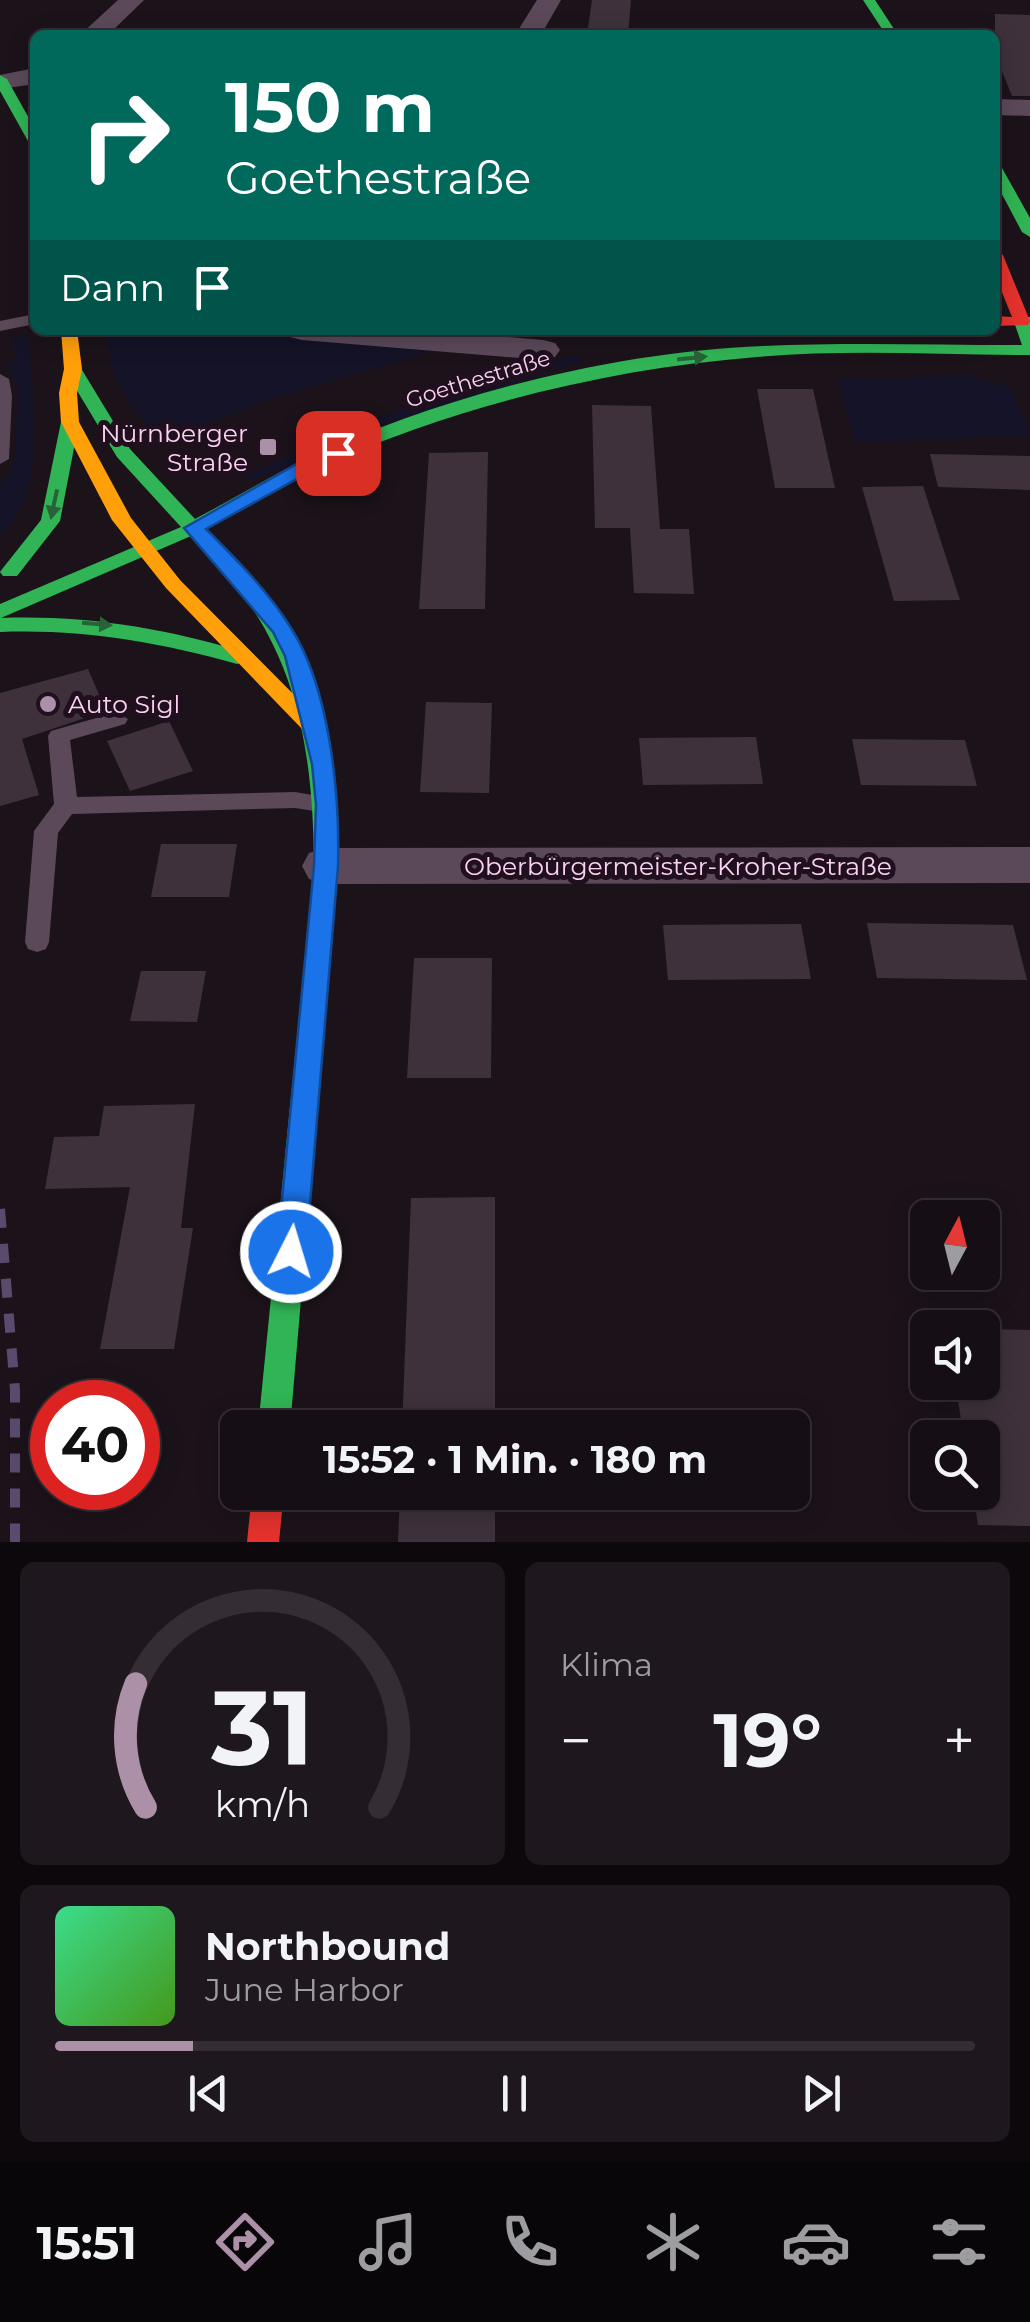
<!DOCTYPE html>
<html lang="de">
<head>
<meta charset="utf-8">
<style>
  :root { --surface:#150e14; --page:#1e171d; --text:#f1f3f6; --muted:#9d9ca0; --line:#342e34; --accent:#ac90a8 }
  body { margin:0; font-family:Montserrat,sans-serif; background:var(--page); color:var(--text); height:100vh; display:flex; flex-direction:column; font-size:38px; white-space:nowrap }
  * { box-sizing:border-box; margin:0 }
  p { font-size:32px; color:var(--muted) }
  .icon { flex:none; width:55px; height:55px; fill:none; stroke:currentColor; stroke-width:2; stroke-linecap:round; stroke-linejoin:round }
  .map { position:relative; height:1542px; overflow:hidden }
  .details { display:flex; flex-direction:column; gap:20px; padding:20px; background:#0c080b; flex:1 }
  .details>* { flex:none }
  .banner { position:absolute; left:30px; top:30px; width:970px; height:305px; border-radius:15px; box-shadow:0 5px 25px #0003,0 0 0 2px var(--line); background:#00695c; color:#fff; overflow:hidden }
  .needle { width:65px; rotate:7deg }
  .tools { position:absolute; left:910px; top:1200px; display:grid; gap:20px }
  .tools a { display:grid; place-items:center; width:90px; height:90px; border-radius:15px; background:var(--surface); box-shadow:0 5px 25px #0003,0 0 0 2px var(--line); font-size:50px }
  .speed { position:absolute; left:30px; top:1380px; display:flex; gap:20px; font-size:50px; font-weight:700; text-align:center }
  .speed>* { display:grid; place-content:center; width:130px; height:130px; border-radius:50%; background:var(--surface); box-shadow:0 5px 25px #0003,0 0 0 2px var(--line); line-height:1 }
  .speed .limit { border:15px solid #d22; background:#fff; color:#111 }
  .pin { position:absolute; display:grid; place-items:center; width:85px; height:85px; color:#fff; margin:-42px; border-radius:20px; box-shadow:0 5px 15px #0006 }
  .me { position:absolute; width:110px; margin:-55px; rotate:5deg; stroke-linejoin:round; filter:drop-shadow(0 0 8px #0008) }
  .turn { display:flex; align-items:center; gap:35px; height:210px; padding:0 30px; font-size:45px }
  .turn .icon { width:130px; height:130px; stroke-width:2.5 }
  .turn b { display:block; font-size:70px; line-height:85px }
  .then { display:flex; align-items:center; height:95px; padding:0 30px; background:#0003; gap:20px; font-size:38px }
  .big { font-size:75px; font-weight:700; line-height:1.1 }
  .details .tile { flex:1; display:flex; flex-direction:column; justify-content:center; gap:15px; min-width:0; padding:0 35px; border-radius:15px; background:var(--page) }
  .details .dial { align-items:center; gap:0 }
  .dial svg { height:260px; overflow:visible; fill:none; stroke:var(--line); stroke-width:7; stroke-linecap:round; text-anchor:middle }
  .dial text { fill:var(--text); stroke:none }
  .song { display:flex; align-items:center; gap:30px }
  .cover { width:120px; height:120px; border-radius:15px; background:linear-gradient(135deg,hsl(150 70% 55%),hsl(100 70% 35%)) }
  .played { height:10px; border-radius:5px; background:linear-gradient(90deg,var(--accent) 15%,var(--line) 15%) }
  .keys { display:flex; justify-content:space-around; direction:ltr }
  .heat { display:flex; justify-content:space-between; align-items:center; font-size:55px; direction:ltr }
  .details .tiles { flex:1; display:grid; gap:20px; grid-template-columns:1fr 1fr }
  .tile:last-child { grid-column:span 2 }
  .trip { position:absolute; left:220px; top:1410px; width:590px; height:100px; border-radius:15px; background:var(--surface); box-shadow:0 5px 25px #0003,0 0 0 2px var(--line); font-weight:700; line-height:100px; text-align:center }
  .menu { display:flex; height:160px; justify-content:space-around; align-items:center; background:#080608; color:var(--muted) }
  .menu .icon { width:70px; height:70px }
  .menu .current { color:var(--accent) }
  .menu b { font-size:45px; color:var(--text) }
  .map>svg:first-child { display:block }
</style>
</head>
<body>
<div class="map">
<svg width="1030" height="1542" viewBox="0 0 1030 1542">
  <rect width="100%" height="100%" fill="#1c131a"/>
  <path fill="#141327" d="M105,330h93l238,20 -174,52 -97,40c-37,-32 -54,-64 -60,-112z
    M28,334c4,62 22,155 -28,203v-52l11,-14 4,-17 3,-67 -13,-24 12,-4 -5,-21z
    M576,355l6,7 -25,6 -306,112 -6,-3c107,-53 216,-93 331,-122z
    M970,376l40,11 20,49 -175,6 -18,-64z"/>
  <path fill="#3e313c" d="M592,0h39l-3,35h-41z
    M995,14l35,1v81h-18l-17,-42z
    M757,389h56l22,99h-60z
    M592,405l59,1 9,123h29l5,65 -60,-1 -4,-65h-35z
    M488,452l-3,157h-66l10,-156z
    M930,454l100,2v34l-92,-3z
    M923,486l37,114 -66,1 -32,-114z
    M88,669l18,42 -84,28 17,56 -39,11v-113z
    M426,702l66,1 -3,90 -69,-1z
    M169,721l24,50 -63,20 -23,-50z
    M756,737l7,47 -120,1 -4,-47z
    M852,739l113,1 12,46 -116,-1z
    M161,844h76l-8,53h-78z
    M867,923l146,2 14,55 -150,-2z
    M801,924l10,55 -143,1 -5,-55z
    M414,958h78l-1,120h-84z
    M141,971h65l-9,51 -67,-1z
    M195,1104l-14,124h12l-19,121h-74l30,-162 -85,2 9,-52 45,-1 5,-30z
    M495,1197v231h-93l9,-230z
    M982,1329l48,1v196l-52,-1 -5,-33h9v-54h-18l-9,-56h27z
    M400,1492h95v50h-97z"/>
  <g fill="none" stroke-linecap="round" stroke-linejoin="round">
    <path fill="#5b495a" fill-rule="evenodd" d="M35,314v10l-35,7v-10z
      M0,374l9,5 3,17 -3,63 -9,5z
      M117,712l11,7 -3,5 -55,16 7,57 218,-5 40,7 3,6 -11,8 -32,-5 -223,6 -14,19 -9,109 -3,7 -9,3 -9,-3 -3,-7 9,-111 20,-27 -6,-68 3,-5z"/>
    <path fill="#5b495a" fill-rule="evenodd" d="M118,0h26l-36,35h-28z
      M537,0h24l-20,35h-26z
      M35,68v16l-35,5v-14z
      M995,99l35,1v16l-35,-1z
      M285,330h138l120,10 12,3 5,7 -5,7 -12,3 -241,-20 -12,-3z
      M1030,847v36l-704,1 -17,-5 -7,-13 7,-13 17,-5z"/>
    <path fill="#30b455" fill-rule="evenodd" d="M863,0h12l23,35h-12z
      M0,75l7,4 28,50v16l-7,-4 -28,-50z
      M995,164l7,4 28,50v19l-8,-5 -27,-51z
      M1022,317h8v38c-90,0 -183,-6 -273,2 -152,12 -298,49 -438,110 -39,18 -76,42 -113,62 103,96 129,200 132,337l-48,562h-32l56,-562c-1,-134 -22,-235 -123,-330l-190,82c84,-3 163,10 243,34l3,5 -3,5 -7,2c-79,-22 -154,-35 -237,-32v-28l181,-77 -64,-70 -53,-88 9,-5 6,1 51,84 65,70c36,-19 71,-40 107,-58 138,-65 309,-109 461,-115 86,-4 173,-1 259,-1l-8,-23z
      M70,417l9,5 -19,99 -43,55h-14l-3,-4 3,-4 38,-48 20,-98z"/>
    <path fill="#ff9f0a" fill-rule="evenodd" d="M61,330h16l5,39 -5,24 2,29 52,96 49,62 141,142 3,5 -3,5h-16l-139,-144 -54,-68 -51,-98 -2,-29 5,-24z"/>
    <path fill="#e5322d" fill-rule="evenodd" d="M995,250l8,5 27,66 -2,4 -33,1v-10l17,1 -17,-42z
      M252,1492h32l-5,50h-32z"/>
    <path stroke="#594b6d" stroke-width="10" stroke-dasharray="19 16" stroke-linecap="butt" d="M0,1209l15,181v152"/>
  </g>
  <defs><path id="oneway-solid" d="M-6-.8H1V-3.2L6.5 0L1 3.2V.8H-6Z" transform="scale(2.5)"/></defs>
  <g fill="#286238">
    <use href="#oneway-solid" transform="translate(692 358) rotate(-6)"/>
    <use href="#oneway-solid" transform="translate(54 504) rotate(102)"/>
    <use href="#oneway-solid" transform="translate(97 624) rotate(5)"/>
  </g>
  <path fill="#1a73e8" stroke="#114b97" stroke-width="2.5" d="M338,447l9,6 -2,4 -30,12 -109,60c30,30 63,63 85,99 39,61 49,167 47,238l-32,386 -4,9 -11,4 -10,-4 -4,-9 37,-386 2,-61 -4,-41 -27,-108 -12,-24 -89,-104 118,-67z"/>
  <g fill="#ac90a8" stroke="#200f1c" stroke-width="4">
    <rect x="258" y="437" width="20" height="20" rx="5"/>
    <circle cx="48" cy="704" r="10"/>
  </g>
  <g text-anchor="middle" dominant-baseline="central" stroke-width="10" stroke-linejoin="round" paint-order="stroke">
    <g font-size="22" fill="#fad3f4" stroke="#200f1c">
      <text transform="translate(478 379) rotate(-17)">Goethestraße</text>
    </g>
    <g font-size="25" fill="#fad3f4" stroke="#200f1c" text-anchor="end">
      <text x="248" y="433">Nürnberger<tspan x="248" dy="29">Straße</tspan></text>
      <text x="68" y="704" text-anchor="start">Auto Sigl</text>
    </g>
    <g font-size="25" fill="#fad3f4" stroke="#200f1c">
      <text x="678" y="866">Oberbürgermeister-Kroher-Straße</text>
    </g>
  </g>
</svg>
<div class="tools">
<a><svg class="needle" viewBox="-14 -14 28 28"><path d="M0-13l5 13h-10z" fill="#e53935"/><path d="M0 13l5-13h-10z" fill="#9d9ca0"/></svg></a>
<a><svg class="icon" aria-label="sound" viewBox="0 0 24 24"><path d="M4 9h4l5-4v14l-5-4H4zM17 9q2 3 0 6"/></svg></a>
<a><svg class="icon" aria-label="search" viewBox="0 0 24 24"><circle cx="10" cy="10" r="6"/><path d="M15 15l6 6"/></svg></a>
</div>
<div class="speed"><div class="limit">40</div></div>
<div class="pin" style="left:338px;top:453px;background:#d93025"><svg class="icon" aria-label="arrive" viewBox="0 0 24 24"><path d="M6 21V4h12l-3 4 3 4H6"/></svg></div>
<svg class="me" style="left:291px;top:1252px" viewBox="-20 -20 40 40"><circle r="17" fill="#1a73e8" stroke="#fff" stroke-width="3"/><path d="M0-11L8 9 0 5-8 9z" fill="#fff"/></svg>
<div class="trip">15:52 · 1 Min. · 180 m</div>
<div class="banner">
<div class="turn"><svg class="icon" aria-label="right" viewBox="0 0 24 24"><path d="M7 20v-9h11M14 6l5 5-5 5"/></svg><div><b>150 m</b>Goethestraße</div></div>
<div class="then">Dann<svg class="icon" aria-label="arrive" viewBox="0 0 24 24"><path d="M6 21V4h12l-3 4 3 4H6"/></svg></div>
</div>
</div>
<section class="details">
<div class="tiles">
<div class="tile dial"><svg viewBox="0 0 100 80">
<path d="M14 69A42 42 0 1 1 86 69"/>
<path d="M14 69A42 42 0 0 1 11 31" stroke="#ac90a8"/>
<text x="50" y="56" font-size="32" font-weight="700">31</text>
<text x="50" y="72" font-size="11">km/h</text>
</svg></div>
<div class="tile"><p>Klima</p>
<div class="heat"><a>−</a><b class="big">19°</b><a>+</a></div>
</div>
<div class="tile">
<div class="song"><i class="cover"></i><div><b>Northbound</b><p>June Harbor</p></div></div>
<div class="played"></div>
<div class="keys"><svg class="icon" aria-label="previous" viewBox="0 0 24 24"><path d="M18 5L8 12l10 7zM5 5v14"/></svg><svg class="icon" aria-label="pause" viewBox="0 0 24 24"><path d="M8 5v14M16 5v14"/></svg><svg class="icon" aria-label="next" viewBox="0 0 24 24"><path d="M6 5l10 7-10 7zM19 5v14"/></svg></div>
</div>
</div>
</section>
<nav class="menu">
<b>15:51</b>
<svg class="icon current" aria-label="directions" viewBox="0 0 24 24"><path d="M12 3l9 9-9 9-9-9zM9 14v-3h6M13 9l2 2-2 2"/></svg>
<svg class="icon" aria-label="music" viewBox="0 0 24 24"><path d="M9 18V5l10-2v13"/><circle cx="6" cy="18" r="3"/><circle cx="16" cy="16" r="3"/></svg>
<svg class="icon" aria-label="phone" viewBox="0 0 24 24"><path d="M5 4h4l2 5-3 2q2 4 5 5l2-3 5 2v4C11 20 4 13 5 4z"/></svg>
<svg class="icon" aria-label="climate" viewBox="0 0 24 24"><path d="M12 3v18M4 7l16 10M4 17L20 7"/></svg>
<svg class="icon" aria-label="car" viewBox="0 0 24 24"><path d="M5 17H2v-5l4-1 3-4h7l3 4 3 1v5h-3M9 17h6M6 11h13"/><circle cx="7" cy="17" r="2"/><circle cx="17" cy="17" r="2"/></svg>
<svg class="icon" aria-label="filters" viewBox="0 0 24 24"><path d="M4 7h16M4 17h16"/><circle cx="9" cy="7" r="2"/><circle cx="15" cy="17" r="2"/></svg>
</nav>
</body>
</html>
